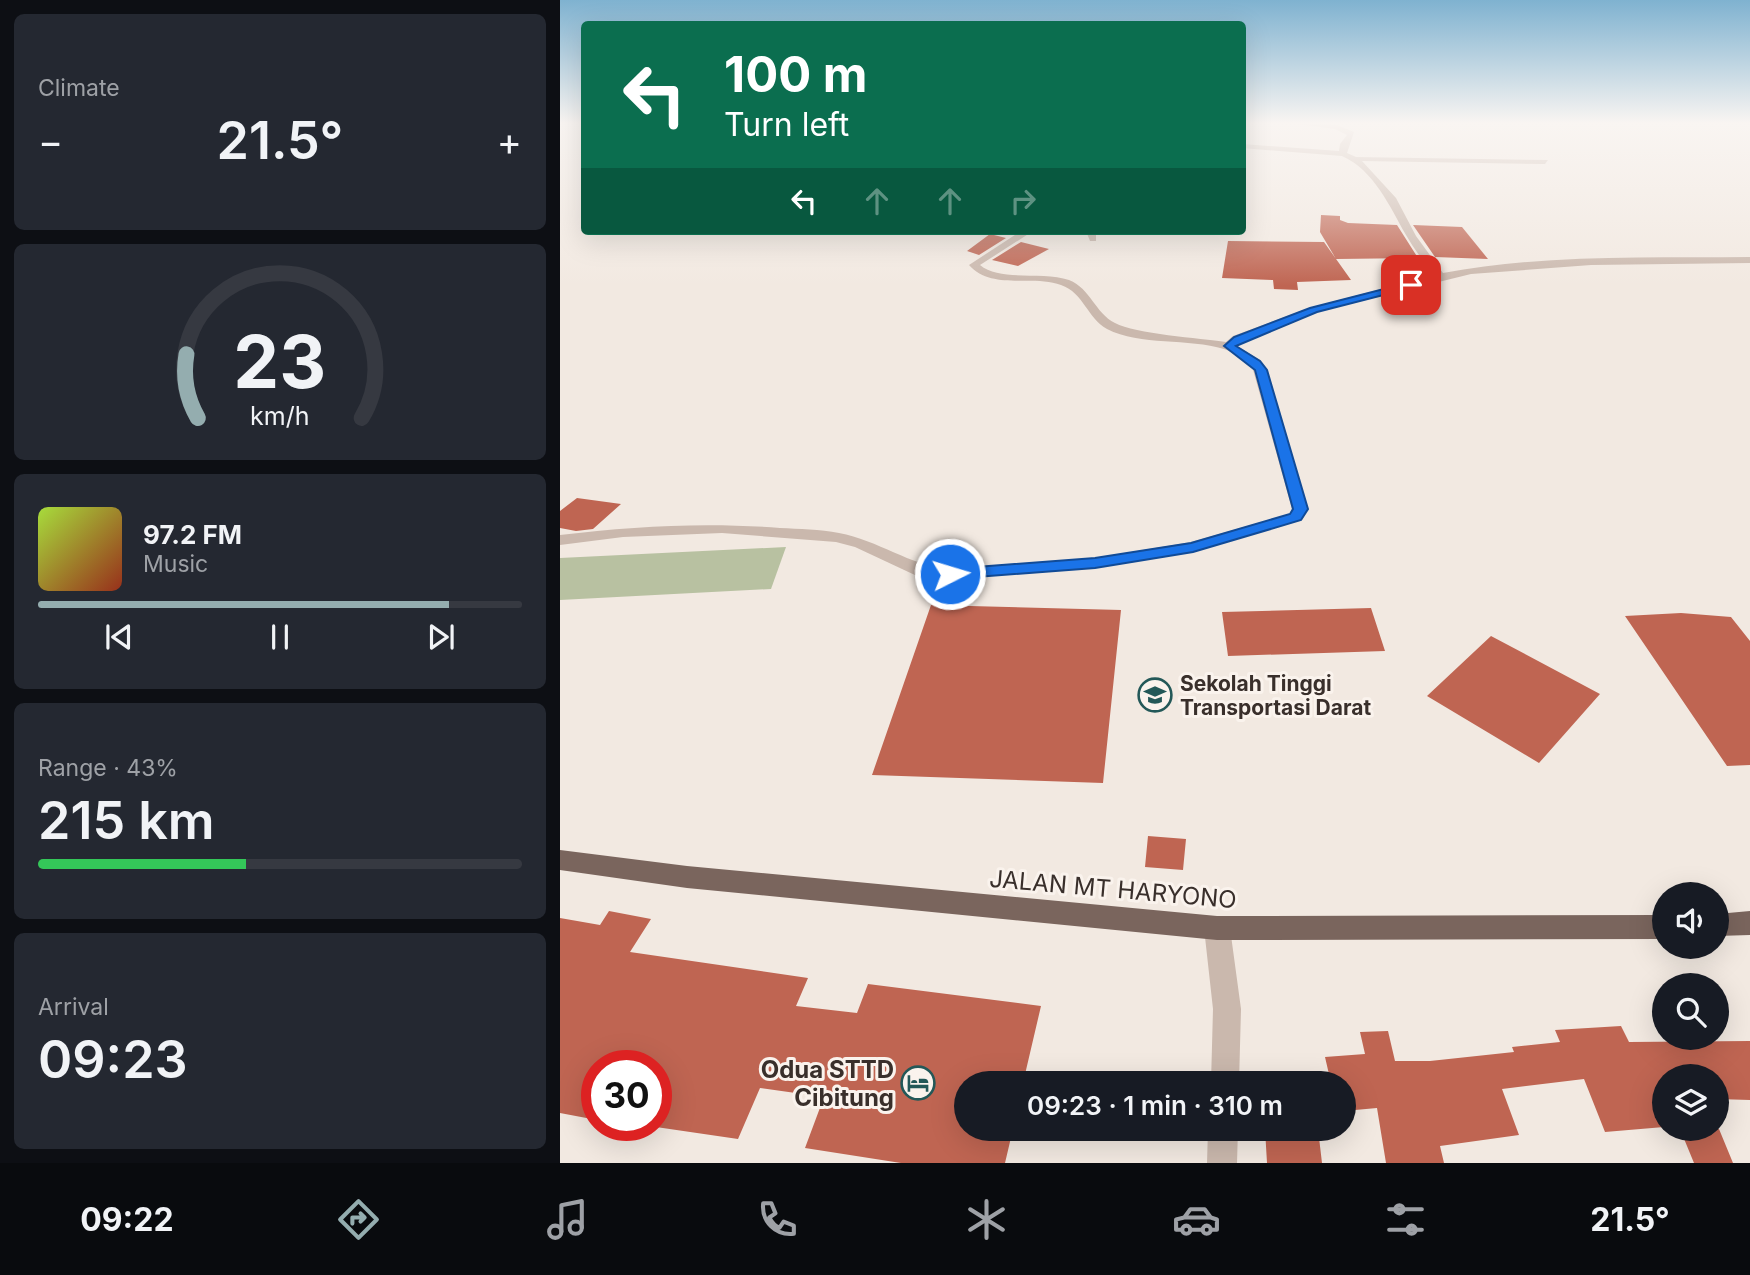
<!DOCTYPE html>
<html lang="en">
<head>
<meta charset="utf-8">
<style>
  :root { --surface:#171b24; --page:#242831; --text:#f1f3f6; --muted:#9ea1a6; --line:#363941; --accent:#94adaf }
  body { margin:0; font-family:Inter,sans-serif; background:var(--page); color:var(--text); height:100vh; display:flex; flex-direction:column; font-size:26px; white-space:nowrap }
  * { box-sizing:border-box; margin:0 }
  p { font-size:23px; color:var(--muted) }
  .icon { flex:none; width:38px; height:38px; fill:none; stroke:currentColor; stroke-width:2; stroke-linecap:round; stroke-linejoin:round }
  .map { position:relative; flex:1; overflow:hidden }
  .drawer { display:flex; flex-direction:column; gap:14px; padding:14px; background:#0d0f14; width:560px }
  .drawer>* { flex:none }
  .hud { position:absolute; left:21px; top:21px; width:665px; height:214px; border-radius:7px; box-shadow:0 7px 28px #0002; background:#0b6e4f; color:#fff; overflow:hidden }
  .fabs { position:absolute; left:1092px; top:882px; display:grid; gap:14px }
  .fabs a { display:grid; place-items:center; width:77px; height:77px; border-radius:50%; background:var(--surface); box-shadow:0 7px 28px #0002; font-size:35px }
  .speed { position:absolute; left:21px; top:1050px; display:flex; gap:14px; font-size:35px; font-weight:700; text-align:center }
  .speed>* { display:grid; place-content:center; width:91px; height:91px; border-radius:50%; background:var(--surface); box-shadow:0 7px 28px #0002; line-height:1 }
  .speed .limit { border:10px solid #d22; background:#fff; color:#111 }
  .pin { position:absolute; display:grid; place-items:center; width:60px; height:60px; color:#fff; margin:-30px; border-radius:14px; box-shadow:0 4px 10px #0006 }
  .me { position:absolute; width:77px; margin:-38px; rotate:85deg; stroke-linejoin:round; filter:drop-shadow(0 0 5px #0008) }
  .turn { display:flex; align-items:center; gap:24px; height:147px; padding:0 28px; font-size:32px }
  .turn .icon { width:91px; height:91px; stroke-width:2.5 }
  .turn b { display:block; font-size:49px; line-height:60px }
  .lanes { display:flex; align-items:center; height:66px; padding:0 28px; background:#0003; justify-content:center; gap:35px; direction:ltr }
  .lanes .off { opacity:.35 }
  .big { font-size:52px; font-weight:600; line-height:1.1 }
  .drawer .widget { flex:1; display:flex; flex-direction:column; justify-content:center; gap:10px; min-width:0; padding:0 24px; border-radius:10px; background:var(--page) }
  .drawer .dial { align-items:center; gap:0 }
  .dial svg { height:182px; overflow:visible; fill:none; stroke:var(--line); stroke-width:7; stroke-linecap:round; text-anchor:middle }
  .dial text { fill:var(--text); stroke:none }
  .song { display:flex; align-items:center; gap:21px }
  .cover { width:84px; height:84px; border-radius:10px; background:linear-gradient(135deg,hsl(80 70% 55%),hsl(10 70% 35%)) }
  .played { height:7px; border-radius:4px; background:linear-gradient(90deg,var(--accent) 85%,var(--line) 85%) }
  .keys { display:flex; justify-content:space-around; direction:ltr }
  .heat { display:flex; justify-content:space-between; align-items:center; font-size:38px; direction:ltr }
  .charge { height:10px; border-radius:5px; background:linear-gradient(90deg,#34c759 43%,var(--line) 0) }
  .trip { position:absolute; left:394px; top:1071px; width:402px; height:70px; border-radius:35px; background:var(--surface); box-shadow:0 7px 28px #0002; font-weight:600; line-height:70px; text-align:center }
  .menu { display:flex; height:112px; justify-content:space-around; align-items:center; background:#090b0e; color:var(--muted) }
  .menu .icon { width:49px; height:49px }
  .menu .on { color:var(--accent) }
  .menu b { font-size:32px; color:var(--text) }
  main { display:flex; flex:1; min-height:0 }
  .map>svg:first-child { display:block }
</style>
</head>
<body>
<main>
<section class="drawer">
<div class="widget"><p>Climate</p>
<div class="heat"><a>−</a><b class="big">21.5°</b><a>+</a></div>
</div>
<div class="widget dial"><svg viewBox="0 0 100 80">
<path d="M14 69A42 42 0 1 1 86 69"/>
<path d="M14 69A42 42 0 0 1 9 41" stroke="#94adaf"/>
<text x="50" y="56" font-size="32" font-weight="700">23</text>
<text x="50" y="72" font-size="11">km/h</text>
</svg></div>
<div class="widget">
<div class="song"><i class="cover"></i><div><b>97.2 FM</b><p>Music</p></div></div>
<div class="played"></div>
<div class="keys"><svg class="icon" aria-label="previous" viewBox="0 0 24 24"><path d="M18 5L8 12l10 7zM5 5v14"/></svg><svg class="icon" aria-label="pause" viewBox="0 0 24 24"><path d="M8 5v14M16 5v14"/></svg><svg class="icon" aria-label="next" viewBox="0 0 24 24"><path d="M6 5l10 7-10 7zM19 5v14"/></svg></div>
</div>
<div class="widget"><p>Range · 43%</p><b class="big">215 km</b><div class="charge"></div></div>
<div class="widget"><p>Arrival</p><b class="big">09:23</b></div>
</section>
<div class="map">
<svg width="1190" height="1163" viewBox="0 0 1190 1163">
  <rect width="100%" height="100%" fill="#f2e9e1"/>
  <path fill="#b8c1a1" d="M226,547l-15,42 -211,11v-42z"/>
  <path fill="#bf6552" d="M761,215l19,1v4l8,3 49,2 21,33 -82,1 -16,-27z
    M853,225l49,2 26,32 -53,-2z
    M430,234l16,4 -27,17 -12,-4z
    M668,241l96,1 27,38 -54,2 1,8 -24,-1 -1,-9 -51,-2z
    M461,242l28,7 -31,17 -26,-6z
    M17,498l44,6 -28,25 -17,2 -16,-3v-17z
    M371,605l190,5 -18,173 -231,-8z
    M811,608l14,43 -157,5 -6,-44z
    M1121,613l50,4 19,24v124l-23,1 -102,-150z
    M931,636l109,58 -61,69 -112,-67z
    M588,836l38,3 -3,31 -38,-3z
    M49,911l42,8 -21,33 178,26 -12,28 61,7 11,-29 173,22 -18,77h-57v46h47l-8,34h-104l-96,-15 19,-51 -64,-9 -22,51 -82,-12v-61h-59v54l-37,-7v-195l40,7z
    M1061,1026l8,16 121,-1v59l-33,-1v-23h-53v51l-59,5 -21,-53 -82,10 17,46 -79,11 4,17h-58l-9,-55 -33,3v-28h-13l-6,-26 40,-3 -5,-22 28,-1 7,30h35l84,-9 -2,-5 48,-5 -5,-12z
    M705,1129h53l4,34h-55z
    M1120,1129h39l14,34h-39z"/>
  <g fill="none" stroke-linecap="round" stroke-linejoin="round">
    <path fill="#cab8ad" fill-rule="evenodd" d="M731,123l46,2 17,7 -7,21 9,4 192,3 -3,4 -183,-3 34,37 20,38 27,37c100,-19 205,-15 307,-16v6l-159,2 -120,9 -154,38 -76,30 -4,4 23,14 7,10 41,139 -6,11 -109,32 -98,16 -145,11 -33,-3 -62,-29 -19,-5 -114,-9 -99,4 -63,8v-10c74,-9 146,-13 220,-7 19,1 40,1 59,5 39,7 71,33 111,36l145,-11 96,-16 99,-28 2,-5 -40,-143c-9,-6 -19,-14 -28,-17 -35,-11 -84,-3 -117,-20 -20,-11 -23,-36 -46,-44 -28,-11 -69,6 -92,-20l52,-34h12l-53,34c20,17 63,6 89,15 22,9 26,33 46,43 20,11 85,15 111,19l7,-6 76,-28 125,-33c-10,-13 -20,-26 -28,-40 -16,-28 -32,-65 -64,-79l-100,-8v-4l97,7 1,-7 7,-9 -12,-6z
      M526,231h10v10h-6z
      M657,916l9,4 4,8 11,81 -2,74h-28l2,-74 -9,-81 4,-8z
      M648,1129h30l-1,34h-30z"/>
    <path fill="#7a655d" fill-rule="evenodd" d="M0,850l127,16 530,50 447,-1v24l-447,1 -530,-52 -127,-18z
      M1190,911v24l-33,1v-22z"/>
  </g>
  <linearGradient id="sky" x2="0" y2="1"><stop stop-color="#7fb2d0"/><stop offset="0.43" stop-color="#f9f5f2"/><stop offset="1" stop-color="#f9f5f2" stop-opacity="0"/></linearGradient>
  <rect width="1190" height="286" fill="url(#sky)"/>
  <path fill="#1a73e8" stroke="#114b97" stroke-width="2" d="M851,282l5,3 -1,2 -98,25 -81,34 24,15 7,9 41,139 -7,11 -108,32 -98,16 -145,11 -8,-5 8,-5 145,-11 96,-15 99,-29 3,-5 -38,-139 -31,-24 10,-9 76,-29z"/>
  <defs>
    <symbol id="university-ring" viewBox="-11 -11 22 22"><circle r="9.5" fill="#faf3ed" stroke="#235858" stroke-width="1.5"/><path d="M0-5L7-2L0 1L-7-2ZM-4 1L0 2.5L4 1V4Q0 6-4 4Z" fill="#235858"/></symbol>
    <symbol id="hotel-ring" viewBox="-11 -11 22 22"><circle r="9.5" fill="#faf3ed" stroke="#235858" stroke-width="1.5"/><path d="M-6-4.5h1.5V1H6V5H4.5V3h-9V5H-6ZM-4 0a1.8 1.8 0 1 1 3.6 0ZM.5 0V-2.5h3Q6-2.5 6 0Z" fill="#235858"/></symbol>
  </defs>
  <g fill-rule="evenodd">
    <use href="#university-ring" x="576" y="676" width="38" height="38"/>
    <use href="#hotel-ring" x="339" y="1064" width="38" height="38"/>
  </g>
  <g text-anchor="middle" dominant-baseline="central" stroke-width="6" stroke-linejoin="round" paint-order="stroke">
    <g font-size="21" font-weight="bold" fill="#392f2b" stroke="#faf3ed" text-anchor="start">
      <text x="620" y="683">Sekolah Tinggi<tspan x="620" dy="24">Transportasi Darat</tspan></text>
    </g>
    <g font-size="24" fill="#392f2b" stroke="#faf3ed">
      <text transform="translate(553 889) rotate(5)">JALAN MT HARYONO</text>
    </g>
    <g font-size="24" font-weight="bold" fill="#392f2b" stroke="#faf3ed" text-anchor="end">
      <text x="334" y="1069">Odua STTD<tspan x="334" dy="28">Cibitung</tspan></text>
    </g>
  </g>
</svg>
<div class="fabs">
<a><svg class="icon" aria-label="sound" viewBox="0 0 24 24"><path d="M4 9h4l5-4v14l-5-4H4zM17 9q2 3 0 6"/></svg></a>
<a><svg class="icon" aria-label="search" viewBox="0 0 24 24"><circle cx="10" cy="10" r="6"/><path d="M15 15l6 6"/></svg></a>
<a><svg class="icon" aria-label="layers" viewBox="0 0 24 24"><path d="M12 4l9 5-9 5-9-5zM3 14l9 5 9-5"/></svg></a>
</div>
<div class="speed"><div class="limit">30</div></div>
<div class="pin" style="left:851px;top:285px;background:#d93025"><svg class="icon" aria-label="arrive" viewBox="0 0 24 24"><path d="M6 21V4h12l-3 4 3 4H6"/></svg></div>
<svg class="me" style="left:390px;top:574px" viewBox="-20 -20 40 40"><circle r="17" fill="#1a73e8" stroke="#fff" stroke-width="3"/><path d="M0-11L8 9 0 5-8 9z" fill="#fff"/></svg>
<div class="trip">09:23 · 1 min · 310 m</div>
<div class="hud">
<div class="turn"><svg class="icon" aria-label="left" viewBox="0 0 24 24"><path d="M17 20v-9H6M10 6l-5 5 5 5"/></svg><div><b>100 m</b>Turn left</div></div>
<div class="lanes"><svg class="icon" aria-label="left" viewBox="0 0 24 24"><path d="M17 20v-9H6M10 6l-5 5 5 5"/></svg><svg class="icon off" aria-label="ahead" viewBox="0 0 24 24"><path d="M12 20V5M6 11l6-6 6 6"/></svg><svg class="icon off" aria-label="ahead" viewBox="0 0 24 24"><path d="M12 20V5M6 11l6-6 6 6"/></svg><svg class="icon off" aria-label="right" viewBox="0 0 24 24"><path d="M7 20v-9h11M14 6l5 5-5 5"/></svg></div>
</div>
</div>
</main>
<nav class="menu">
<b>09:22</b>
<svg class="icon on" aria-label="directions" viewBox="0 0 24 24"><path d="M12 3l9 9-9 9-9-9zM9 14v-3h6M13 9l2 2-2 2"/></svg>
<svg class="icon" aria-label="music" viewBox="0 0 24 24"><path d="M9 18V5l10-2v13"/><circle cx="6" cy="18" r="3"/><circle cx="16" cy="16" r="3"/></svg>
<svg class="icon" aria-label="phone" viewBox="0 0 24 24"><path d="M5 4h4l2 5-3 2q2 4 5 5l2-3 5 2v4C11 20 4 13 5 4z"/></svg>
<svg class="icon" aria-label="climate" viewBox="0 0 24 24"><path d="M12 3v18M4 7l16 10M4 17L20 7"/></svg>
<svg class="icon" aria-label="car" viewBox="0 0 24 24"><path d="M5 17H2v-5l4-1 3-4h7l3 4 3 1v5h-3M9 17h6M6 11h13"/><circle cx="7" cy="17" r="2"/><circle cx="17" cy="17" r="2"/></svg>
<svg class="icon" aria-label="filters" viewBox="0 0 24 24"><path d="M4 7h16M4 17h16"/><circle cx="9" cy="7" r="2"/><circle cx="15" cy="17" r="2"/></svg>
<b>21.5°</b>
</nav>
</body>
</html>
